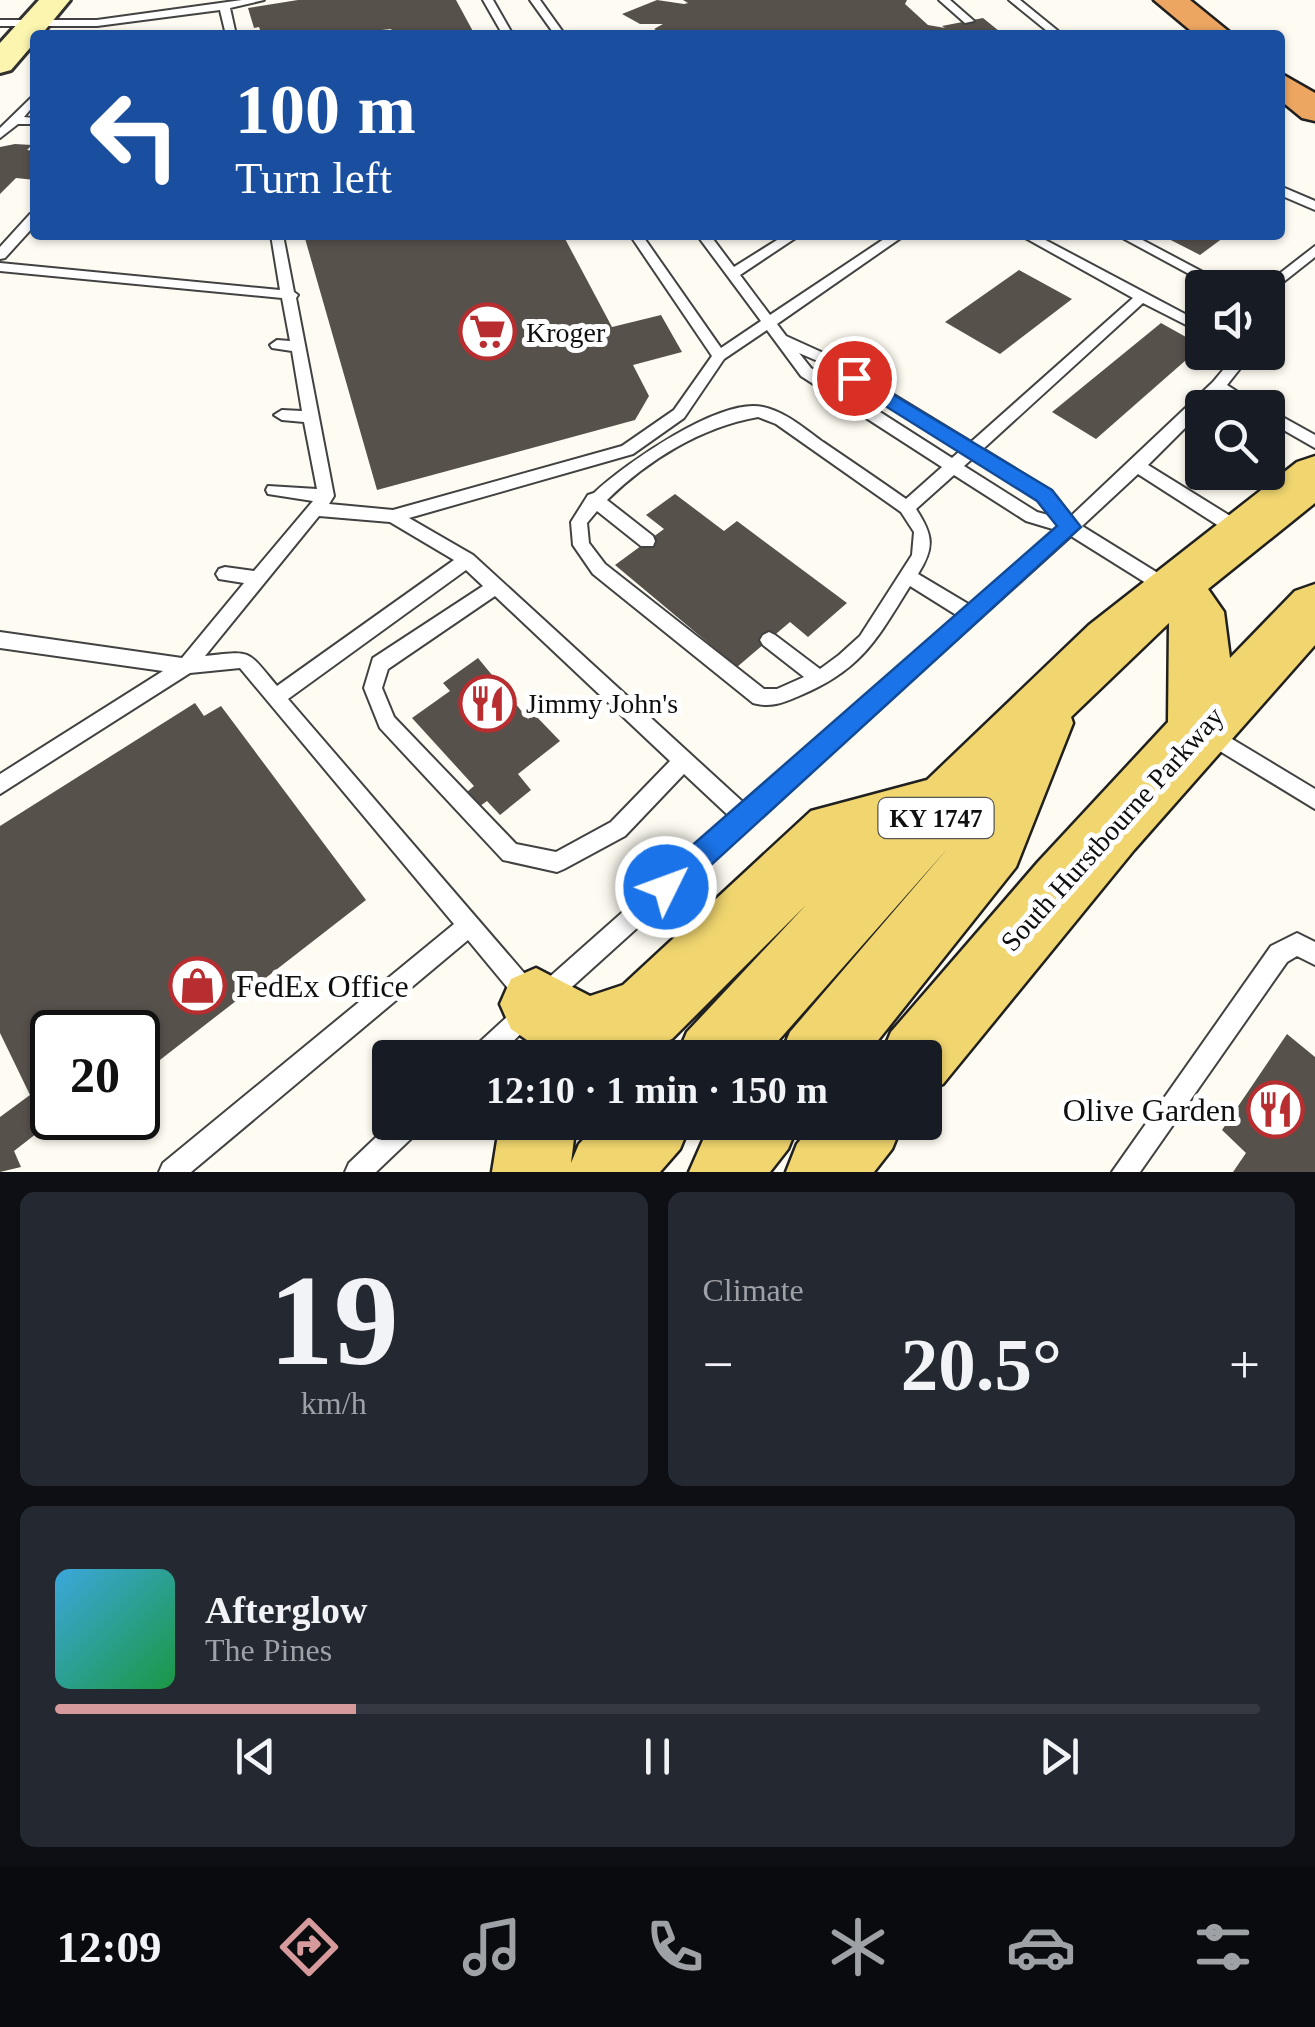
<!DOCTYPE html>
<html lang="en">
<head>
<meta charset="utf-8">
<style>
  :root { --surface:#171b24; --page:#242831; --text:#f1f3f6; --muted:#9ea1a6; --line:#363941; --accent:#d79a9c }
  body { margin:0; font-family:"Times New Roman",serif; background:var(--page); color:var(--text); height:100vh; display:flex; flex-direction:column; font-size:38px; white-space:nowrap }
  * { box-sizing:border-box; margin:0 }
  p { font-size:32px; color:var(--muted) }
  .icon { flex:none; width:55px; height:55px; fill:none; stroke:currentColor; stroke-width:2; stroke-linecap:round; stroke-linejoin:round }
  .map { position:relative; height:1172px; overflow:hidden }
  .side { display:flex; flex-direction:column; gap:20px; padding:20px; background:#0d0f14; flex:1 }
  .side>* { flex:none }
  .hud { position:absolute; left:30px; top:30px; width:1255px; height:210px; border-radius:10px; box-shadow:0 2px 8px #0004; background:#1a4fa0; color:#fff; overflow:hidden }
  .controls { position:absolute; left:1185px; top:270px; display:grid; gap:20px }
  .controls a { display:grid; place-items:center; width:100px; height:100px; border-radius:10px; background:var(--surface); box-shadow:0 2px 8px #0004; font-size:50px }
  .speed { position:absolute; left:30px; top:1010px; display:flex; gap:20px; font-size:50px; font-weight:700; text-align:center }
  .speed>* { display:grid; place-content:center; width:130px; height:130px; border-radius:50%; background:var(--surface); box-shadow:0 2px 8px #0004; line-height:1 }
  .speed .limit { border:5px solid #111; border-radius:15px; background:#fff; color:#111 }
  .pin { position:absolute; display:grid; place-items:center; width:85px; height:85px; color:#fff; margin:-42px; border:5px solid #fff; border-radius:50%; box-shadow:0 2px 10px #0007 }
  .me { position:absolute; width:110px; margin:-55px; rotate:48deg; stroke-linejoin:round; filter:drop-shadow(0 0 8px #0008) }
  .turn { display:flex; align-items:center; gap:35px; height:210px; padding:0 40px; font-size:45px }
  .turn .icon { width:130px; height:130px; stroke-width:2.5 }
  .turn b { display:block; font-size:70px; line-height:85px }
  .big { font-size:75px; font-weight:700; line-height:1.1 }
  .side .tile { flex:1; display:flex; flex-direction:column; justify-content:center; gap:15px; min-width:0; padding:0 35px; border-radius:15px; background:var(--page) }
  .side .dial { align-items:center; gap:0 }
  .dial b { font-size:130px; line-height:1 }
  .song { display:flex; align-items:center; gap:30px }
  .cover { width:120px; height:120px; border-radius:15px; background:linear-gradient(135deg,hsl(200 70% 55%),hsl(140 70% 35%)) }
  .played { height:10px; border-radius:5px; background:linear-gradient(90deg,var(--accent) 25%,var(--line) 25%) }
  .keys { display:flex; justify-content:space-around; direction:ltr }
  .heat { display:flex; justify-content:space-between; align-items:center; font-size:55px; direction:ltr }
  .side .tiles { flex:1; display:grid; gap:20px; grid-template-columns:1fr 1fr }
  .tile:last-child { grid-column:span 2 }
  .trip { position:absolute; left:372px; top:1040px; width:570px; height:100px; border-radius:10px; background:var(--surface); box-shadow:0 2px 8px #0004; font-weight:700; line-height:100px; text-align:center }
  .tabs { display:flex; height:160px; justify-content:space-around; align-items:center; background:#090b0e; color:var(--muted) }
  .tabs .icon { width:70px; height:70px }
  .tabs .active { color:var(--accent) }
  .tabs b { font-size:45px; color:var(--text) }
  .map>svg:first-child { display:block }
</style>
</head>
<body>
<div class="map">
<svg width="1315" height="1172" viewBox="0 0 1315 1172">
  <rect width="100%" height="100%" fill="#fefcf2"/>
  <path fill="#57514c" d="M298,0h158l19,35h-81l-3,-6 -54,6h-75l-3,-8 -5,1 -6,-20z
    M657,0l27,4 4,-1 -5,-3h224l-2,4 23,21 17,3 -3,-2 41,-8 21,17h-338l-12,-6 9,-5h-23l-18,-10z
    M15,144l17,1 -5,5 8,1v29l-19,-2 -16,16v-47z
    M304,235h259l49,92 49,-12 21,37 -49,13 16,31 -14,24 -258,70z
    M1161,235h66l-27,20z
    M1019,270l53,29 -72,55 -55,-32z
    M1161,323l41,23 -106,93 -44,-27z
    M675,494l49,37 13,-10 110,82 -39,34 -18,-15 -53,45 -122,-102 49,-36 -18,-14z
    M478,658l50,61 6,-5 26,27 -42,33 13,16 -31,25 -13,-14 -7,5 -13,-14 7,-6 -62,-68 38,-27 -7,-8z
    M195,703l9,13 17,-10 145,194 -228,177v-45h-86v86h33l-27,21 -8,-16 -36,28 7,16 -21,5v-55l30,-22 -30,-62v-207z
    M1287,1034l28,23v115h-82l13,-19 -24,-23z"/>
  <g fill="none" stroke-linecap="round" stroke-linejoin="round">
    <defs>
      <path id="lane" d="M242,0h22l-34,8 6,27h-10l-6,-25 -123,16h-97v-6h97z
        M483,0h10l20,35h-10z
        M530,0h10l25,35h-10z
        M939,0h11l24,21 -9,2z
        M1009,0h11l43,35h-11z
        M35,94v10l-11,13 11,1v6h-17l-18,14v-10z
        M1280,186l35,15v9l-35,-15z
        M35,213v12l-30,33 -5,1v-12l30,-33z
        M271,235h12l11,57 4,3 -2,3 38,198 -5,8 64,6 229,-64 52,-36 38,-54 -82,-121h12l79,113 40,-27 -64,-86h13l24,32 51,-32h15l-60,40 30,40 120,-80h15l-128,89 9,12 44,20 141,86 162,-144 -113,-63h16l166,88v10l-59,-30 -160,146 68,42 20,25 142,-134 25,-30h15l-26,33 35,23h-19l-24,-14 -71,71 100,62 2,5 -8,6 -6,-1 -98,-63 -56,52 92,57 3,5 -3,5h-12l-91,-57 -518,468 -8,3 -11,-2 4,8 -4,8 -38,37h-29l4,-8 50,-46 -53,-64 -277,232h-32l4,-9 291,-239 -214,-256 -50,5 -190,121v-20l163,-103 -163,-23v-16l182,26 62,-75 -25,-4 -3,-5 3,-5 6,-2 29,4 59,-70 -45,-7 -2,-4 2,-4 49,3 -13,-67 -22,-2 -8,-5 8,-5 20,1 -10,-60 -20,-3 -2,-3 7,-5 13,1 -8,-43 -282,-27v-8l280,27zM767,330l34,46 141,91 -36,32c-27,-19 -55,-38 -83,-57 -18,-13 -37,-30 -60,-35 -43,-10 -138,57 -169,86l-6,2 -17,27 2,23 20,29 160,129c17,5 30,0 46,-7 62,-26 77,-55 111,-110l48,30 -213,188 -272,-249 -64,-37 224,-64 51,-36 40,-59zM799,353l21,9 141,88 -9,8 -141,-90zM758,417l18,7 125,88 13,20 -2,23 -52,81 -21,19 -19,14 -45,-34 -6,-3 -6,3 -3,5 3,5 41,32 -27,12h-13l-159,-125 -16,-21 -2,-20 10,-12 44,35h12l2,-5 -2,-5 -46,-36c41,-40 94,-73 151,-83zM973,458l66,41 13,17 -15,-4 -73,-46zM954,475l72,46 30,9 -86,75 -52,-31c17,-27 15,-39 -2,-65zM319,516l71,6 64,38 -177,126c-31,-37 -24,-35 -72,-30zM466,570l17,16 -110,72 -9,30 16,40 123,132 54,12 7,-3 61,-33 59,-62 46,43 -193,171 -249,-289zM495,596l175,165 -59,61 -55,30 -40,-8 -122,-127 -12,-29 6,-19z
        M1117,235h16l100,53h-18z
        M1315,246v11l-43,34 -4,1v-4h-7z
        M1268,409l47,26v13l-47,-27z
        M1207,724l108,65v20l-115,-70 -3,-6 3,-6z
        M1297,933l18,9v23l-18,-9 -10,6 -147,210h-28l159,-226z
        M392,1122h30l-3,9 -43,41h-31l4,-9z"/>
      <path id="secondary" d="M39,0h31l-29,35h-6v7l-24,28 -11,3v-30z"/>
      <path id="primary" d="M1315,456v47l-107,86 16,23 6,46 65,-67 20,-7v61l-181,205 -191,234 -18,8v-34h-45l11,-26 147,-170 130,-140 1,-99 -98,94 2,6 -57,144 -152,191h-85l11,-26 158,-184 -185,210h-87l11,-26 119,-127 -134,134 -49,19h-70l-42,-29 -11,-25 11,-25 25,-11 54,28 33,-11 188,-174 116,-31 162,-155 208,-163z
        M500,1122h76l-5,41 8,-19 21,-22h91l-11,27 -20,23h-168z
        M711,1122h88l-11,27 -18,23h-81z
        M815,1122h88l-11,27 -18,23h-88l11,-28z"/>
      <path id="highway" d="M1154,0h36l43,35h-37z
        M1280,73l35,20v28l-13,-3 -22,-18z"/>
    </defs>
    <use href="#lane" stroke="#424242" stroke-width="4"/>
    <use href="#secondary" stroke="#313131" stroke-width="6"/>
    <use href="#primary" stroke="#202020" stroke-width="5"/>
    <use href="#highway" stroke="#202020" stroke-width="5"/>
    <use href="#lane" fill="#fff" fill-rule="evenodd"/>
    <use href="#secondary" fill="#fbf5b0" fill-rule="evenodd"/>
    <use href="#primary" fill="#f1d66f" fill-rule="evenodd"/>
    <use href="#highway" fill="#eda661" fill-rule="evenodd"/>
  </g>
  <path fill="#1a73e8" stroke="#114b97" stroke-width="2.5" d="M854,371l198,119 29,37 -405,370 -10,4 -10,-4 -4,-10 4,-10 401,-351 -20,-25 -190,-119 -2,-4z"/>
  <defs>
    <symbol id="supermarket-ring" viewBox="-11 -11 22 22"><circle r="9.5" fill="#fff" stroke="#b82d2f" stroke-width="1.5"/><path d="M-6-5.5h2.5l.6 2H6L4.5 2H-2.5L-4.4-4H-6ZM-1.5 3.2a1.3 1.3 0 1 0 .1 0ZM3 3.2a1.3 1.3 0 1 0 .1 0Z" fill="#b82d2f"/></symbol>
    <symbol id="restaurant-ring" viewBox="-11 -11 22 22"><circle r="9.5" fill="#fff" stroke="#b82d2f" stroke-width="1.5"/><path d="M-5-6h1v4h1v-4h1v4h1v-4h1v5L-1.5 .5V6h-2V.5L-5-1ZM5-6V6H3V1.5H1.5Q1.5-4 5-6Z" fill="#b82d2f"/></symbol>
    <symbol id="shop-ring" viewBox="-11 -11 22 22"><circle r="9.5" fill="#fff" stroke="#b82d2f" stroke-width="1.5"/><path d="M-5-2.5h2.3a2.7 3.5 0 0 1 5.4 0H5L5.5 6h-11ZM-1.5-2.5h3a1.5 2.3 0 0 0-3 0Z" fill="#b82d2f"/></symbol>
  </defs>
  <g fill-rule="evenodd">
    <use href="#supermarket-ring" x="456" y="300" width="63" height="63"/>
    <use href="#restaurant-ring" x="456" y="672" width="63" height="63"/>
    <use href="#shop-ring" x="166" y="954" width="63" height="63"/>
    <use href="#restaurant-ring" x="1244" y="1078" width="63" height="63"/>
  </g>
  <g text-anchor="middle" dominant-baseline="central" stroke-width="10" stroke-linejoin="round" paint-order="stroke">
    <rect fill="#fff" stroke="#575757" stroke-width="2.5" x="878.5" y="798" width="115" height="40" rx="8"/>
    <g font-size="25" font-weight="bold" fill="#0f0f0f">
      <text x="936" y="818">KY 1747</text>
    </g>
    <g font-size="28" fill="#0f0f0f" stroke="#fff" text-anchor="start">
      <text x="526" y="332">Kroger</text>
      <text x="526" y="703">Jimmy John's</text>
    </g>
    <g font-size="28" fill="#0f0f0f" stroke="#fff">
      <text transform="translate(1112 829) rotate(-48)">South Hurstbourne Parkway</text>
    </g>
    <g font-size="32" fill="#0f0f0f" stroke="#fff" text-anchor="start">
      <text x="236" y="986">FedEx Office</text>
      <text x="1236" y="1110" text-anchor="end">Olive Garden</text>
    </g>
  </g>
</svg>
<div class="controls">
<a><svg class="icon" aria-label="sound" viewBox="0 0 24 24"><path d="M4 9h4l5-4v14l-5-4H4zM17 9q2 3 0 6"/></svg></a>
<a><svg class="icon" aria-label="search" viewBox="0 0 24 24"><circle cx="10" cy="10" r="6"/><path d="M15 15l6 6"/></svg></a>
</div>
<div class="speed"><div class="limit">20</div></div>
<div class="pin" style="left:854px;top:378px;background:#d93025"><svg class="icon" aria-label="arrive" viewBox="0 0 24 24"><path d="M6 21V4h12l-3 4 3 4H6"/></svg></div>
<svg class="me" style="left:666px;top:887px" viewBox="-20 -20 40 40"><circle r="17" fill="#1a73e8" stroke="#fff" stroke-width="3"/><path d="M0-11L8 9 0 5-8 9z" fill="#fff"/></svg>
<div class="trip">12:10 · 1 min · 150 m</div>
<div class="hud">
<div class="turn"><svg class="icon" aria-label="left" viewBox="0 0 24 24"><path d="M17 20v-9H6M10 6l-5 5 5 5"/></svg><div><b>100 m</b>Turn left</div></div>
</div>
</div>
<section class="side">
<div class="tiles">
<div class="tile dial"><b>19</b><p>km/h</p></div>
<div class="tile"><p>Climate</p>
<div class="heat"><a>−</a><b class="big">20.5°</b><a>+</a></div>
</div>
<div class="tile">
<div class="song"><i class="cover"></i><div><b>Afterglow</b><p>The Pines</p></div></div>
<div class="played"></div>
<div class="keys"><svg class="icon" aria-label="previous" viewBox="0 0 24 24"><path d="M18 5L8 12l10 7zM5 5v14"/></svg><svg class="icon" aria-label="pause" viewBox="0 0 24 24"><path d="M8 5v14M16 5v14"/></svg><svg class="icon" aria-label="next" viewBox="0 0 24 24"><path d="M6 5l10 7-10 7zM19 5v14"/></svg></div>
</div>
</div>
</section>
<nav class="tabs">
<b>12:09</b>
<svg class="icon active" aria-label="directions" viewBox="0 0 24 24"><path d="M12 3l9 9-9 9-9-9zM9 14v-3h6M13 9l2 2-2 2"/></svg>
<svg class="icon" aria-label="music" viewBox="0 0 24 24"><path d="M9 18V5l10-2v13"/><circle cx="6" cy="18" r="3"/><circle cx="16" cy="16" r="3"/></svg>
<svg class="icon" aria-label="phone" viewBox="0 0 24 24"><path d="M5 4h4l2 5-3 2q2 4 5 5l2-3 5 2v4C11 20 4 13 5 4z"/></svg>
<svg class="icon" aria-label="climate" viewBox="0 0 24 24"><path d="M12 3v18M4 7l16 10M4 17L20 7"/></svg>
<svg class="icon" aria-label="car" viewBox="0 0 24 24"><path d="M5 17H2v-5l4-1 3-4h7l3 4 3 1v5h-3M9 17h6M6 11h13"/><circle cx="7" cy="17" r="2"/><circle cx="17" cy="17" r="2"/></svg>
<svg class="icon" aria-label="filters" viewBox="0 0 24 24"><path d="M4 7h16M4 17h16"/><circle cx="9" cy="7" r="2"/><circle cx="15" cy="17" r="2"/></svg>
</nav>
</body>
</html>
